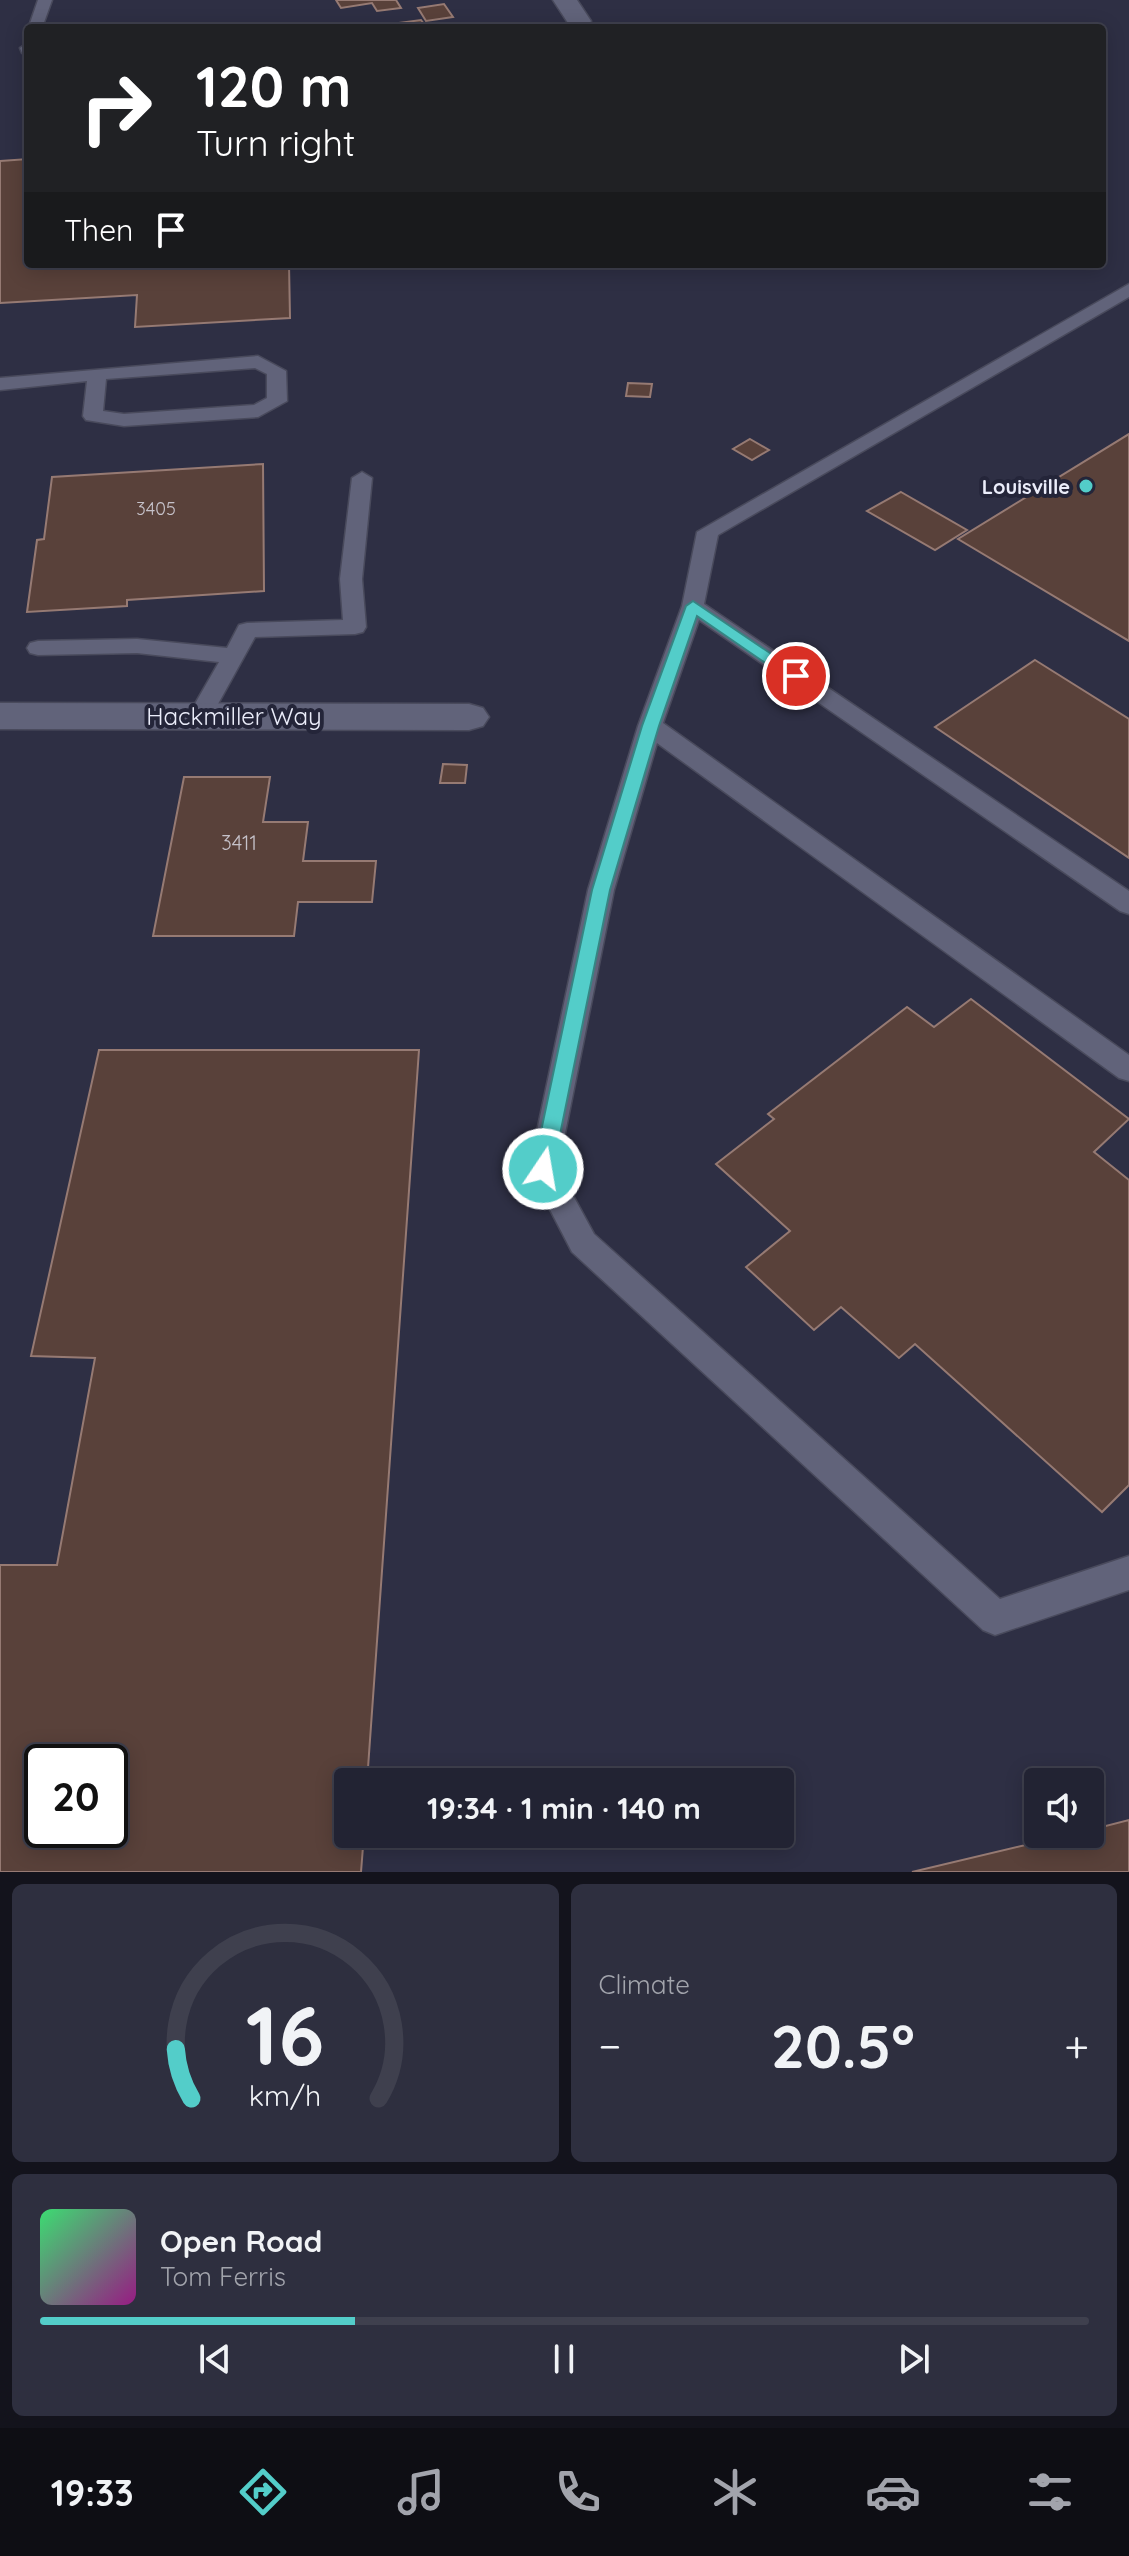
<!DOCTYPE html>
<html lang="en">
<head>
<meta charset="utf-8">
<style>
  :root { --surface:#222333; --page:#2e2f3f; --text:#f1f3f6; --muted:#a2a4ac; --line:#3f404e; --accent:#53cdc9 }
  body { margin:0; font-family:Quicksand,sans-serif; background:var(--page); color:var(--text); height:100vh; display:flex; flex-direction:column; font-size:30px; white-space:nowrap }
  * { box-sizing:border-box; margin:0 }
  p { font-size:26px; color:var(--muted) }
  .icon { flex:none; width:44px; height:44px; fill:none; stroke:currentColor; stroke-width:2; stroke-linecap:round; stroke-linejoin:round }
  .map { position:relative; height:1872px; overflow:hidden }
  .panel { display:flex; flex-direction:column; gap:12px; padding:12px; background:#13131c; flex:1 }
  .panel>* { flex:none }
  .guide { position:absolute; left:24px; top:24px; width:1082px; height:244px; border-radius:8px; box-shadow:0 4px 20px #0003,0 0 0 2px var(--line); background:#202124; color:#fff; overflow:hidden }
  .fabs { position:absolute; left:1024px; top:1768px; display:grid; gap:16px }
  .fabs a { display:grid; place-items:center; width:80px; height:80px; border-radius:8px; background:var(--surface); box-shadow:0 4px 20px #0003,0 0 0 2px var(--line); font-size:40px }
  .speed { position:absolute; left:24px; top:1744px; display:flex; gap:16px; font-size:40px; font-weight:700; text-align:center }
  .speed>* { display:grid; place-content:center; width:104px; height:104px; border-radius:50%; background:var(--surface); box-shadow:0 4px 20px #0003,0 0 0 2px var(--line); line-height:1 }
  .speed .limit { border:4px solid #111; border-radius:12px; background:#fff; color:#111 }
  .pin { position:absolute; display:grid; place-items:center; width:68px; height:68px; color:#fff; margin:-34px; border:4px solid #fff; border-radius:50%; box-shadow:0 2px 8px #0007 }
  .me { position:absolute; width:88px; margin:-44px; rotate:12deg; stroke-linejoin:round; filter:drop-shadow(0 0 6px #0008) }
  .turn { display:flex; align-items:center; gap:28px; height:168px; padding:0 40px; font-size:36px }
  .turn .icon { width:104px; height:104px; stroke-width:2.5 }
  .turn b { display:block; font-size:56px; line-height:68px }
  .then { display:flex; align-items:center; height:76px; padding:0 40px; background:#0003; gap:16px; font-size:30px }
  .big { font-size:60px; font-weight:800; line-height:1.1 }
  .panel .card { flex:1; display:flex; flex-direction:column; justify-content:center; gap:12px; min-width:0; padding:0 28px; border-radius:12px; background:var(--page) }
  .panel .dial { align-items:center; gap:0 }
  .dial svg { height:208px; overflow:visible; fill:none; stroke:var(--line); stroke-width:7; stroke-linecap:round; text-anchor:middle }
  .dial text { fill:var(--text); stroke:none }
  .song { display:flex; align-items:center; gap:24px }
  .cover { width:96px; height:96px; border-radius:12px; background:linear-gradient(135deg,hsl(140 70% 55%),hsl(310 70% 35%)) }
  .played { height:8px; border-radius:4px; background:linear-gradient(90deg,var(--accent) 30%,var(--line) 30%) }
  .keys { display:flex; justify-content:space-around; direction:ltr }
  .heat { display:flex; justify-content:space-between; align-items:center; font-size:44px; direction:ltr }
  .panel .tiles { flex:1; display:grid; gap:12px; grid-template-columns:1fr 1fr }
  .card:last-child { grid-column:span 2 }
  .trip { position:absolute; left:334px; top:1768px; width:460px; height:80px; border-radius:8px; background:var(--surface); box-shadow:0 4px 20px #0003,0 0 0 2px var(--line); font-weight:800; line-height:80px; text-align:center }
  .dock { display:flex; height:128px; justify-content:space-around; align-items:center; background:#0e0e14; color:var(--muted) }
  .dock .icon { width:56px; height:56px }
  .dock .active { color:var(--accent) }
  .dock b { font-size:36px; color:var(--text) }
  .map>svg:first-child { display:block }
</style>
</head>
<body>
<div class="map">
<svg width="1129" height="1872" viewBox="0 0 1129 1872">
  <rect width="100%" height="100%" fill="#2e2f44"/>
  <path fill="#59413a" stroke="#967a73" stroke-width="2" fill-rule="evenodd" d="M336,0h60l5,8 -24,3 -5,-8 -31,5z
    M444,4l9,13 -27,4 -8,-13z
    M421,20l6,8h-33l-3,-4z
    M28,159v105h261l1,54 -155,9 2,-32 -137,8v-142z
    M628,383l24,1 -2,13 -24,-1z
    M1129,434v207l-171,-102z
    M750,439l19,11 -17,10 -19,-11z
    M263,464l1,127 -137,9v6l-100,6 10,-72 7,-1 8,-62z
    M901,492l66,38 -32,20 -68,-39z
    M1035,660l94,59v139l-194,-131z
    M443,764l24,1 -2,18h-25z
    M184,777h86l-7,45h45l-5,39h73l-4,41h-74l-4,34h-141z
    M971,999l158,120 -35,33 35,28v305l-27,27 -187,-168 -16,14 -58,-51 -27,23 -68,-63 44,-36 -74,-67 58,-45 -6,-5 139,-107 27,20z
    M99,1050h320l-52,732h-19v52h16l-3,38h-361v-307h57l38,-207 -64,-2zM42,1762h68v68h-68z
    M1129,1820v52h-217l160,-38h18v-4z"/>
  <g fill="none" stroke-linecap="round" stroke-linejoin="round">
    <defs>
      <path id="service" d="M38,0h14l-10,28 -14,1z
        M28,43v11l-6,-1 -2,-5z
        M1129,284v13l-411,238 -14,69 425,287v23l-9,-3 -421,-291 -36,103 466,332v26l-10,-3 -462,-335 -43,147 -56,278 36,66 406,365 129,-43v34l-134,45 -12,-5 -411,-378 -43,-83 59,-279 50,-164 44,-120 15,-74z
        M258,356l28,15 1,30 -29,16 -134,9 -38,-6 -3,-4 4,-35 -87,9v-12zM255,368l12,6v24l-13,7 -130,9 -21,-3 3,-32z
        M362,472l10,6 -10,101 4,48 -3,5 -8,2 -100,3 -47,85h-16l-4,-6 31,-54 -82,-9 -99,2 -8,-2 -3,-5 3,-5 8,-2 99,-2 90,9 12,-23 8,-2 96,-3 -3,-41 12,-101z"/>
      <path id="minor" d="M553,0h24l14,21 -3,5h-18z
        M0,703l469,1 14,4 6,9 -6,9 -14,4 -469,-1z"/>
    </defs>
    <use href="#service" stroke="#494a5c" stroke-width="3"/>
    <use href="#minor" stroke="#494a5c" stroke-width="3"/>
    <use href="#service" fill="#61637a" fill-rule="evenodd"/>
    <use href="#minor" fill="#61637a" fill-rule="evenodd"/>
  </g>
  <path fill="#53cdc9" stroke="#368583" stroke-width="2" d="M693,601l111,75 -8,5 -6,-1 -93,-64 -38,110 -49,164 -57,279 -3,6 -7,2 -7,-2 -3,-6 59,-279 50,-164 44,-120z"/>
  <circle fill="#53cdc9" stroke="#242539" stroke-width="3" cx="1086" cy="486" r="8"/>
  <g text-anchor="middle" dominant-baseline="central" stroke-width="8" stroke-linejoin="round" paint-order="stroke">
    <g font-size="18" fill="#c6c2ca">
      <text x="156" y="508">3405</text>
    </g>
    <g font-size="20" font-weight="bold" fill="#ebedfa" stroke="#242539" text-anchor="end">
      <text x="1070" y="486">Louisville</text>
    </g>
    <g font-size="20" fill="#c6c2ca">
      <text x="239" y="842">3411</text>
    </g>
    <g font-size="24" fill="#ebedfa" stroke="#242539">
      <text x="234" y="716">Hackmiller Way</text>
    </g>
  </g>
</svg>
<div class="fabs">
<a><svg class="icon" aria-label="sound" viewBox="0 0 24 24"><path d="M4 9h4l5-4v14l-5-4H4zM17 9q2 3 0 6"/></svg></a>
</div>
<div class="speed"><div class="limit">20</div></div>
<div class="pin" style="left:796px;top:676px;background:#d93025"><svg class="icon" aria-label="arrive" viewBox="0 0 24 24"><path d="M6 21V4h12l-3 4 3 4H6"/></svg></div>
<svg class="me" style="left:543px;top:1169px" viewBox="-20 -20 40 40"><circle r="17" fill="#53cdc9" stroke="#fff" stroke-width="3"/><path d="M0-11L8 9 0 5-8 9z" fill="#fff"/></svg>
<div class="trip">19:34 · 1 min · 140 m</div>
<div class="guide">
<div class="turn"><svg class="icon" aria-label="right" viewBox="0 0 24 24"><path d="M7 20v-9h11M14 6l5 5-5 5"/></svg><div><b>120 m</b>Turn right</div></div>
<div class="then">Then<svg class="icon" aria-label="arrive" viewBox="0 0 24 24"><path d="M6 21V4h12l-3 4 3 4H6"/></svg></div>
</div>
</div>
<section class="panel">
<div class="tiles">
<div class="card dial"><svg viewBox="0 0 100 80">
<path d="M14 69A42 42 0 1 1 86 69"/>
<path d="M14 69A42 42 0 0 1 8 50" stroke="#53cdc9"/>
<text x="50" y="56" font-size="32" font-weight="700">16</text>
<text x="50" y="72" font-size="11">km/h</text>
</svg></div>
<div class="card"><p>Climate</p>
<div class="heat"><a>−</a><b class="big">20.5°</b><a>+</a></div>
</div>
<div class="card">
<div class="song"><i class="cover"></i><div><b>Open Road</b><p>Tom Ferris</p></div></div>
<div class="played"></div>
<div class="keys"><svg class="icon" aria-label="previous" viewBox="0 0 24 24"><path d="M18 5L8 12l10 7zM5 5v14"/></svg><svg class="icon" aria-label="pause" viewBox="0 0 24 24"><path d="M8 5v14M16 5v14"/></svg><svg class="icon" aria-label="next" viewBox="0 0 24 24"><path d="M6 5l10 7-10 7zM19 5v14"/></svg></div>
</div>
</div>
</section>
<nav class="dock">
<b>19:33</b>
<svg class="icon active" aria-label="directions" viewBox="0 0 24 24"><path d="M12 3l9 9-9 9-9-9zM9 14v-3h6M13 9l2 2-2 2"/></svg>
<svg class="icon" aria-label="music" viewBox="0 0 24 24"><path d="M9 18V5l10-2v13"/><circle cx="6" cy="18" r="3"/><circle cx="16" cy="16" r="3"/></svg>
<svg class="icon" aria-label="phone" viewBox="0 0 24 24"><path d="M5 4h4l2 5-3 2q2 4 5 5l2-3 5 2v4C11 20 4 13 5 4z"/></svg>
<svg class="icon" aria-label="climate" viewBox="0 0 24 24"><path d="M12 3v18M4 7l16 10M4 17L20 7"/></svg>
<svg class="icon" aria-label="car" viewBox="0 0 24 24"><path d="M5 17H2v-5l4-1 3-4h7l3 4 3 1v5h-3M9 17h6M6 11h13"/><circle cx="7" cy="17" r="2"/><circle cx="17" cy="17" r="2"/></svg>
<svg class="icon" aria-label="filters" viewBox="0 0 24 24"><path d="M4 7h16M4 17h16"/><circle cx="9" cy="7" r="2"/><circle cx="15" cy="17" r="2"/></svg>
</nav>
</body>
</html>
